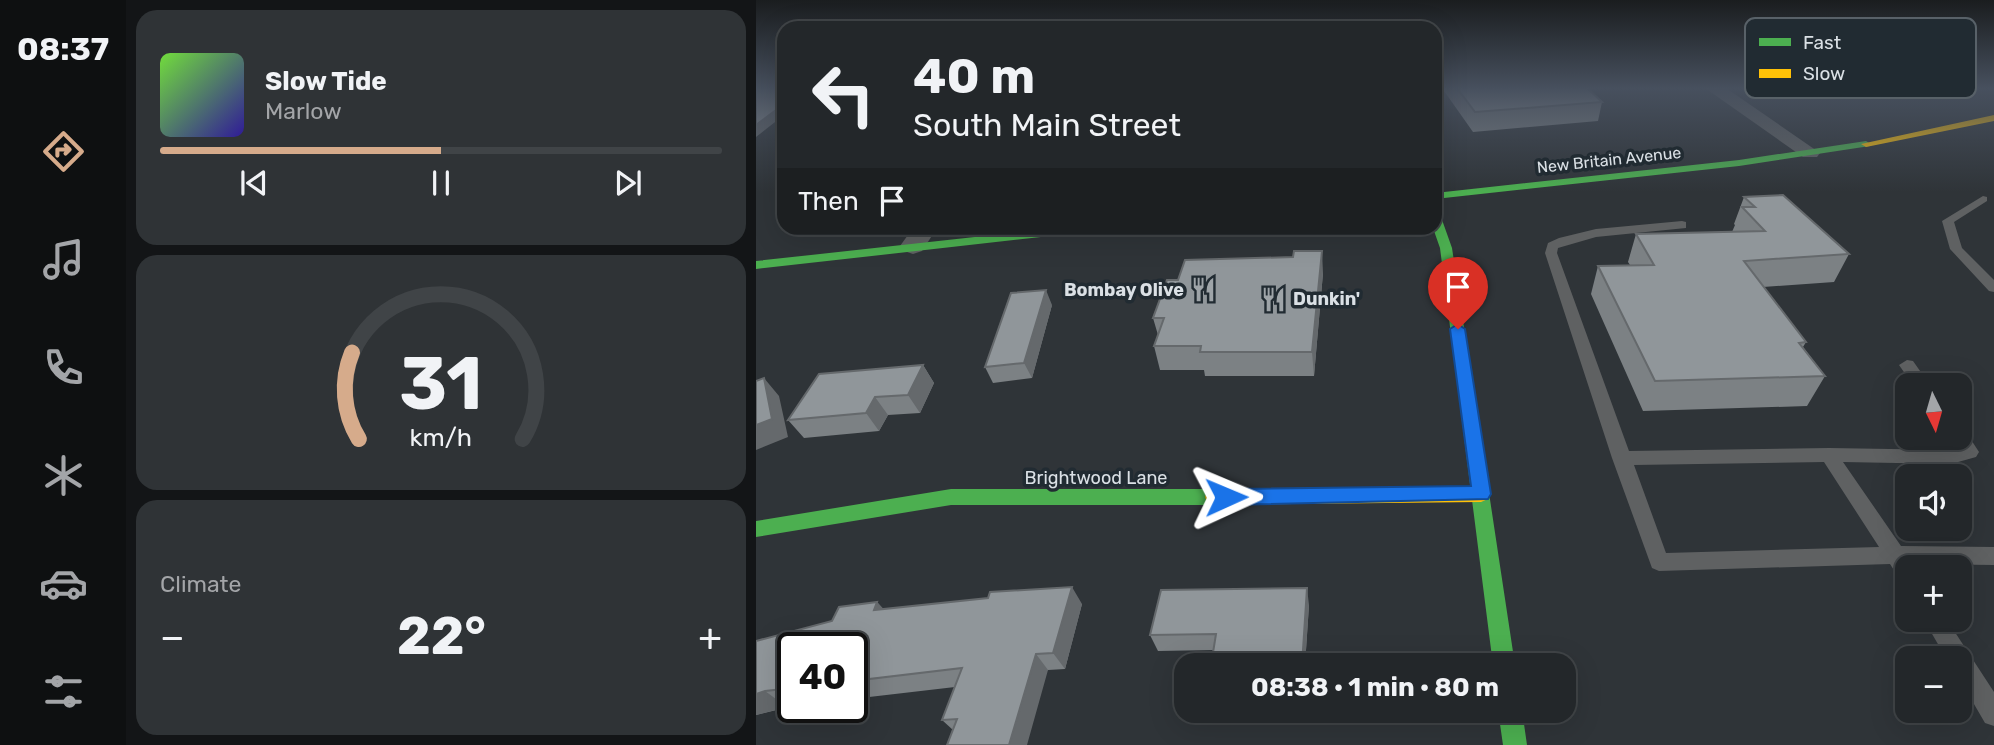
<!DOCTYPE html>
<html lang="en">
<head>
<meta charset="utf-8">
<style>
  :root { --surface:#23272a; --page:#2f3336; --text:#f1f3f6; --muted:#a3a5a8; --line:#404447; --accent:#d6ab8b }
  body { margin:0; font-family:Rubik,sans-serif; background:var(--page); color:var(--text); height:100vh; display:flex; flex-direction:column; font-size:26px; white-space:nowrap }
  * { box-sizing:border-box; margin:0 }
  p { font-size:23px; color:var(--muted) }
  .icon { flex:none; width:38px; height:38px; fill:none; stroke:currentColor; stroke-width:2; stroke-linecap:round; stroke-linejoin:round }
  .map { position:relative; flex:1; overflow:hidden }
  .sheet { display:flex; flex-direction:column; gap:10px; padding:10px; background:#131517; width:630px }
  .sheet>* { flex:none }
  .top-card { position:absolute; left:21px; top:21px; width:665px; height:214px; border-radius:21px; box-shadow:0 7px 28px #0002,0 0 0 2px var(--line); background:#23272a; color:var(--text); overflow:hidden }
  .needle { width:46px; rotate:175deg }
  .tools { position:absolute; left:1139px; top:373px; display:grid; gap:14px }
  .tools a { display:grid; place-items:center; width:77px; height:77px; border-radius:14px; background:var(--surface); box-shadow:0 7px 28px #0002,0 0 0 2px var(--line); font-size:35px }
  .speed { position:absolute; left:21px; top:632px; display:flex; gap:14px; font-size:35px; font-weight:700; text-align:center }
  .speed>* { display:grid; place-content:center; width:91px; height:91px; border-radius:50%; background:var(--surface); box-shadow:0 7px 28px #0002,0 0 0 2px var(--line); line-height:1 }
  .speed .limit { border:4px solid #111; border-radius:10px; background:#fff; color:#111 }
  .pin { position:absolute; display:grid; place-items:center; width:60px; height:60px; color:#fff; margin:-72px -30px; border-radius:50% 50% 50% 0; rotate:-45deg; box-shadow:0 0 7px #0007 }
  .pin .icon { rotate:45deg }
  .me { position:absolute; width:77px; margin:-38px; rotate:89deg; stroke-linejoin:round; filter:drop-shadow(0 0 5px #0008) }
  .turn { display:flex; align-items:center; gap:24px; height:147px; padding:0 21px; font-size:32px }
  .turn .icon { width:91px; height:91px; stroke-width:2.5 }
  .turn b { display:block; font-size:49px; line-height:60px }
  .then { display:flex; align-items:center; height:66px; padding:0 21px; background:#0003; gap:14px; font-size:26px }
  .big { font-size:52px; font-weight:700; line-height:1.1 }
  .sheet .tile { flex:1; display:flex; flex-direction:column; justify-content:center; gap:10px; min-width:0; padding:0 24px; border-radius:21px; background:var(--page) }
  .sheet .dial { align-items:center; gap:0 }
  .dial svg { height:182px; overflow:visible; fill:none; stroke:var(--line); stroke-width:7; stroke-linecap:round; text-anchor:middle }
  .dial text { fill:var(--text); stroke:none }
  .song { display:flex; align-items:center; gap:21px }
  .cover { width:84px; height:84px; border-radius:10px; background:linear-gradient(135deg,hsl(100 70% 55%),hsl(250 70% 35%)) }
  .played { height:7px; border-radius:4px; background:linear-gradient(90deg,var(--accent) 50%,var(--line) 50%) }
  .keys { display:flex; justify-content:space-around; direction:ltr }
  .heat { display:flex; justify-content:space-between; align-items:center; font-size:38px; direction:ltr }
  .trip { position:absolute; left:418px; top:653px; width:402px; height:70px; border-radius:21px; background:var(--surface); box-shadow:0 7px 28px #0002,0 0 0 2px var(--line); font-weight:700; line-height:70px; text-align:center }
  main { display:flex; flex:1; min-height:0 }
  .dock { display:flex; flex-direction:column; width:126px; justify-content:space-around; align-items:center; background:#0e1011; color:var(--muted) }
  .dock .icon { width:49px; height:49px }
  .dock .on { color:var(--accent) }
  .dock b { font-size:32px; color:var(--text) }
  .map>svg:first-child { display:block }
</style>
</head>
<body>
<main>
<nav class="dock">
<b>08:37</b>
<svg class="icon on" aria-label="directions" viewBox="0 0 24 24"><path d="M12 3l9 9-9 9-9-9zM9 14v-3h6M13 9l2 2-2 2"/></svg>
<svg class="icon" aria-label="music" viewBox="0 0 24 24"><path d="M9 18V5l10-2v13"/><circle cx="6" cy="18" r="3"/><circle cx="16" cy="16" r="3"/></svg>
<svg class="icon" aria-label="phone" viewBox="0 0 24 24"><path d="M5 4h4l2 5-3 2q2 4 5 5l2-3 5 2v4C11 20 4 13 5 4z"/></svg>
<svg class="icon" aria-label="climate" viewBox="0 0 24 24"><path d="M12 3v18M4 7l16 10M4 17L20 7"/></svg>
<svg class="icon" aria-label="car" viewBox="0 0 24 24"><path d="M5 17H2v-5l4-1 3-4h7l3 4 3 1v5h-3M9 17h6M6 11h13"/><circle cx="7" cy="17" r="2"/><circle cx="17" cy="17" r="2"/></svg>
<svg class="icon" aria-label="filters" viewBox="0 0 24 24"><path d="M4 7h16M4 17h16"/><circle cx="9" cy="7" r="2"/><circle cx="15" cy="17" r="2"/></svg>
</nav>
<section class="sheet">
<div class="tile">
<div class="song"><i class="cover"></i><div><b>Slow Tide</b><p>Marlow</p></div></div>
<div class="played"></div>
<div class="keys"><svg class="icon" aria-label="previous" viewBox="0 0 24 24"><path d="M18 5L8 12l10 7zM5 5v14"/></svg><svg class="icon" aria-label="pause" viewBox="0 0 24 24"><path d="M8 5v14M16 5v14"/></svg><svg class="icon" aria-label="next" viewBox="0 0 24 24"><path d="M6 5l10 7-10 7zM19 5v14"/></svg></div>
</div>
<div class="tile dial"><svg viewBox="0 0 100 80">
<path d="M14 69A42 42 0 1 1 86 69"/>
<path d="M14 69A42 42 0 0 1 11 31" stroke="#d6ab8b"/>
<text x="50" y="56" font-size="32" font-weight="700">31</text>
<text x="50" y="72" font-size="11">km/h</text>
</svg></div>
<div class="tile"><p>Climate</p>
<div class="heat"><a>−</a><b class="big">22°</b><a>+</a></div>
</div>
</section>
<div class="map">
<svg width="1238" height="745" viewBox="0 0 1238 745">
  <rect width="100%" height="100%" fill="#2f3438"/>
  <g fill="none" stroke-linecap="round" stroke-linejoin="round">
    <path fill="#5f6162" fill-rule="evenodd" d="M1227,196l4,1v4l-33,21 8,26 32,32v12l-5,-1 -39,-42 -8,-28z
      M926,221l4,1v6l-90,9 -38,11 -1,5 72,198 200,-3 122,2 7,-2 -6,-10h8v-7l6,1 13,20 -3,5 -25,7 -108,-2 58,84 93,1v18l-81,-1 2,3h-7v16l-7,-2 -11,-17 -231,7 -7,-3 -40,-110 -67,-205 3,-10 11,-5 37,-9zM1068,462l55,85 -213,6 -32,-88z
      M1151,360l6,1 17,24h-17l-14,-20z
      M1168,620h23l47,72v34l-9,-3 -25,-43v-22h-14z"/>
    <path fill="#5f6162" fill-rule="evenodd" d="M949,88h21l94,65 -3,4h-14z
      M157,228h24l-15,23 -9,3 -9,-3 -4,-5z"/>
    <path fill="#4caf50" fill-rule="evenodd" d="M1110,141l5,3 -1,2 -131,20 -304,33v-6l304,-33z
      M679,213l6,4 11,31 63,417h-22l-53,-417 -7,-20h2z
      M302,228h34l-6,4 -330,37v-8z
      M195,489h263l7,3 2,5 -2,5 -7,3h-263l-195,32v-16z
      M742,710h24l5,35h-24z"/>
    <path fill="#ffc107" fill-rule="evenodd" d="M1238,115v6l-128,26 -5,-3z
      M725,486l7,3 2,5 -2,5 -7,3 -267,3 -7,-3 -2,-5 2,-5 7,-3z"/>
  </g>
  <path fill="#7c8184" d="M686,88h145l15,14 -4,19 -125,11z
    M988,197l105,57 -15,28 -71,5 43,55 -3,5 22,29 -18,30 -164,5 -52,-117 7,-28 32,-1 -2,-3 8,-28 96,-2 3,-7 -1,-1z
    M567,273l-9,103h-109l-1,-6h-44l-6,-24 4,-11 -5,-17z
    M296,305l-20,73 -39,5 -8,-16z
    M167,365l11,18 -14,30 -32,2 -9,16 -75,7 -16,-18z
    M121,602l6,7 199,-5 -17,65 -17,1 -95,60 -11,-10 13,-33 -103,12v-51h-59v58l-37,9v-74l76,-20z
    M553,605l-4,60h-94l3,-15 -56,1 -8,-16z"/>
  <path fill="#65696c" d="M28,99v16l-28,22v-12l23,-23z
    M566,251l1,22 -9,103 -2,-24z
    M290,290l6,15 -20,73 -8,-15z
    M167,365l11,18 -14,30 -12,-18z
    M8,378l15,18 9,41 -32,13v-25z
    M119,397l13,18 -9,16 -13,-18z
    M316,587l10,17 -17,65 -12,-16z
    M551,588l2,17 -4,60h-3z
    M121,602l16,17 -19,-9z
    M280,654l12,16 -21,75h-18z
    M9,691l22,16 -31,8v-21z"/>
  <path fill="#90969a" stroke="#65696c" stroke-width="2" d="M0,88h28v11l-5,3h5v2l-28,21z
    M701,88h130l15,14 -127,10z
    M1027,195l66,59 -105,7 62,81 -7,1 26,33 -170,5 -57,-115 56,-1 -18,-31 129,-3 -23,-24h13l-11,-10z
    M538,251h28l-10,101h-112l1,-6h-47l10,-28h-11l14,-38h11l7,-20 108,-3z
    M290,290l-22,73 -39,4 26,-74z
    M167,365l-15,30 -33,2 -9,16 -78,7 31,-46z
    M8,378l8,41 -16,6v-44z
    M316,587l-19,66 -17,1 -27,91h-62l10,-26 -15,1 20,-52 -110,13v-33h-59v40l-28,3 -9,3v-53l76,-20 7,-14 38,-5 -3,8 114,-12 2,-6z
    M551,588l-5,77h-91l5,-31 -66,1 11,-45z"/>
  <linearGradient id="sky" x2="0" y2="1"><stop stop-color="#1a1d1f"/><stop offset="0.46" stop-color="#47505e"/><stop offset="1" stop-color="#47505e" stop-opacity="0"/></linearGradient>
  <rect width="1238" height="192" fill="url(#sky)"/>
  <path fill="#1a73e8" stroke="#114b97" stroke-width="2" d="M702,324l7,5 26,165 -3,5 -262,6 -7,-3 -3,-5 3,-5 7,-3 245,-3 -21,-157z"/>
  <defs>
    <symbol id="restaurant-bare" viewBox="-9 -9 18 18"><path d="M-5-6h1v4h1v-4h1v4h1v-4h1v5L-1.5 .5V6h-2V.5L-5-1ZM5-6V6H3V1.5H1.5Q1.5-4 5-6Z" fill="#9ea4a8" stroke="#212b32" stroke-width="2.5" paint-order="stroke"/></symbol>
  </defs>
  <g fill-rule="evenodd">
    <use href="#restaurant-bare" x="430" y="272" width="35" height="35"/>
    <use href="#restaurant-bare" x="500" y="282" width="35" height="35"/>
  </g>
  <g text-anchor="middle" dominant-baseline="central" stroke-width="7" stroke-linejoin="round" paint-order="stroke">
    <g font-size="16" fill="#dae0e5" stroke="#212b32">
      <text transform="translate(853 160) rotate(-6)">New Britain Avenue</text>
    </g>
    <g font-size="18" font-weight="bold" fill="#dae0e5" stroke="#212b32" text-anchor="end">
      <text x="428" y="290">Bombay Olive</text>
      <text x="537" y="299" text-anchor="start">Dunkin'</text>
    </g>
    <g font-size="18" fill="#dae0e5" stroke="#212b32">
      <text x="340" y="478">Brightwood Lane</text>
    </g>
  </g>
  <rect x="989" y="18" width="231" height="80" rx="10" fill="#212b32" stroke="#586168" stroke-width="2"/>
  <rect x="1003" y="38" width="32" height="8" fill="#4caf50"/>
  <rect x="1003" y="69" width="32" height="9" fill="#ffc107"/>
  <g font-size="19" fill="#dae0e5">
    <text x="1047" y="49">Fast</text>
    <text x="1047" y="80">Slow</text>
  </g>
</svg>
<div class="tools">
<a><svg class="needle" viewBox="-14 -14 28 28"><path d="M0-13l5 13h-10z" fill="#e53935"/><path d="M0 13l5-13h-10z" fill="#a3a5a8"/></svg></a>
<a><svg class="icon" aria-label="sound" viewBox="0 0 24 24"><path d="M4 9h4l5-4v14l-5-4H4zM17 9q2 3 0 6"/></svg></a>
<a>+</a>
<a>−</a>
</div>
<div class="speed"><div class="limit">40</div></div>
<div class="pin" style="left:702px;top:329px;background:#d93025"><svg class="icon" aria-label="arrive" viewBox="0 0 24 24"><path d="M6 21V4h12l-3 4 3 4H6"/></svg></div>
<svg class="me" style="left:470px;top:497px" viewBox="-20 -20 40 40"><path d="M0-17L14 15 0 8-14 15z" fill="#1a73e8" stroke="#fff" stroke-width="4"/></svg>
<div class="trip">08:38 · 1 min · 80 m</div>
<div class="top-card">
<div class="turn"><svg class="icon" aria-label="left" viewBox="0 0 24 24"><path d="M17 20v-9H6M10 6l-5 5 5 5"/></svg><div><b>40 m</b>South Main Street</div></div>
<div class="then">Then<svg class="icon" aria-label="arrive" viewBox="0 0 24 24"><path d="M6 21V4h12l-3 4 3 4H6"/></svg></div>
</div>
</div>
</main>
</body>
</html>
